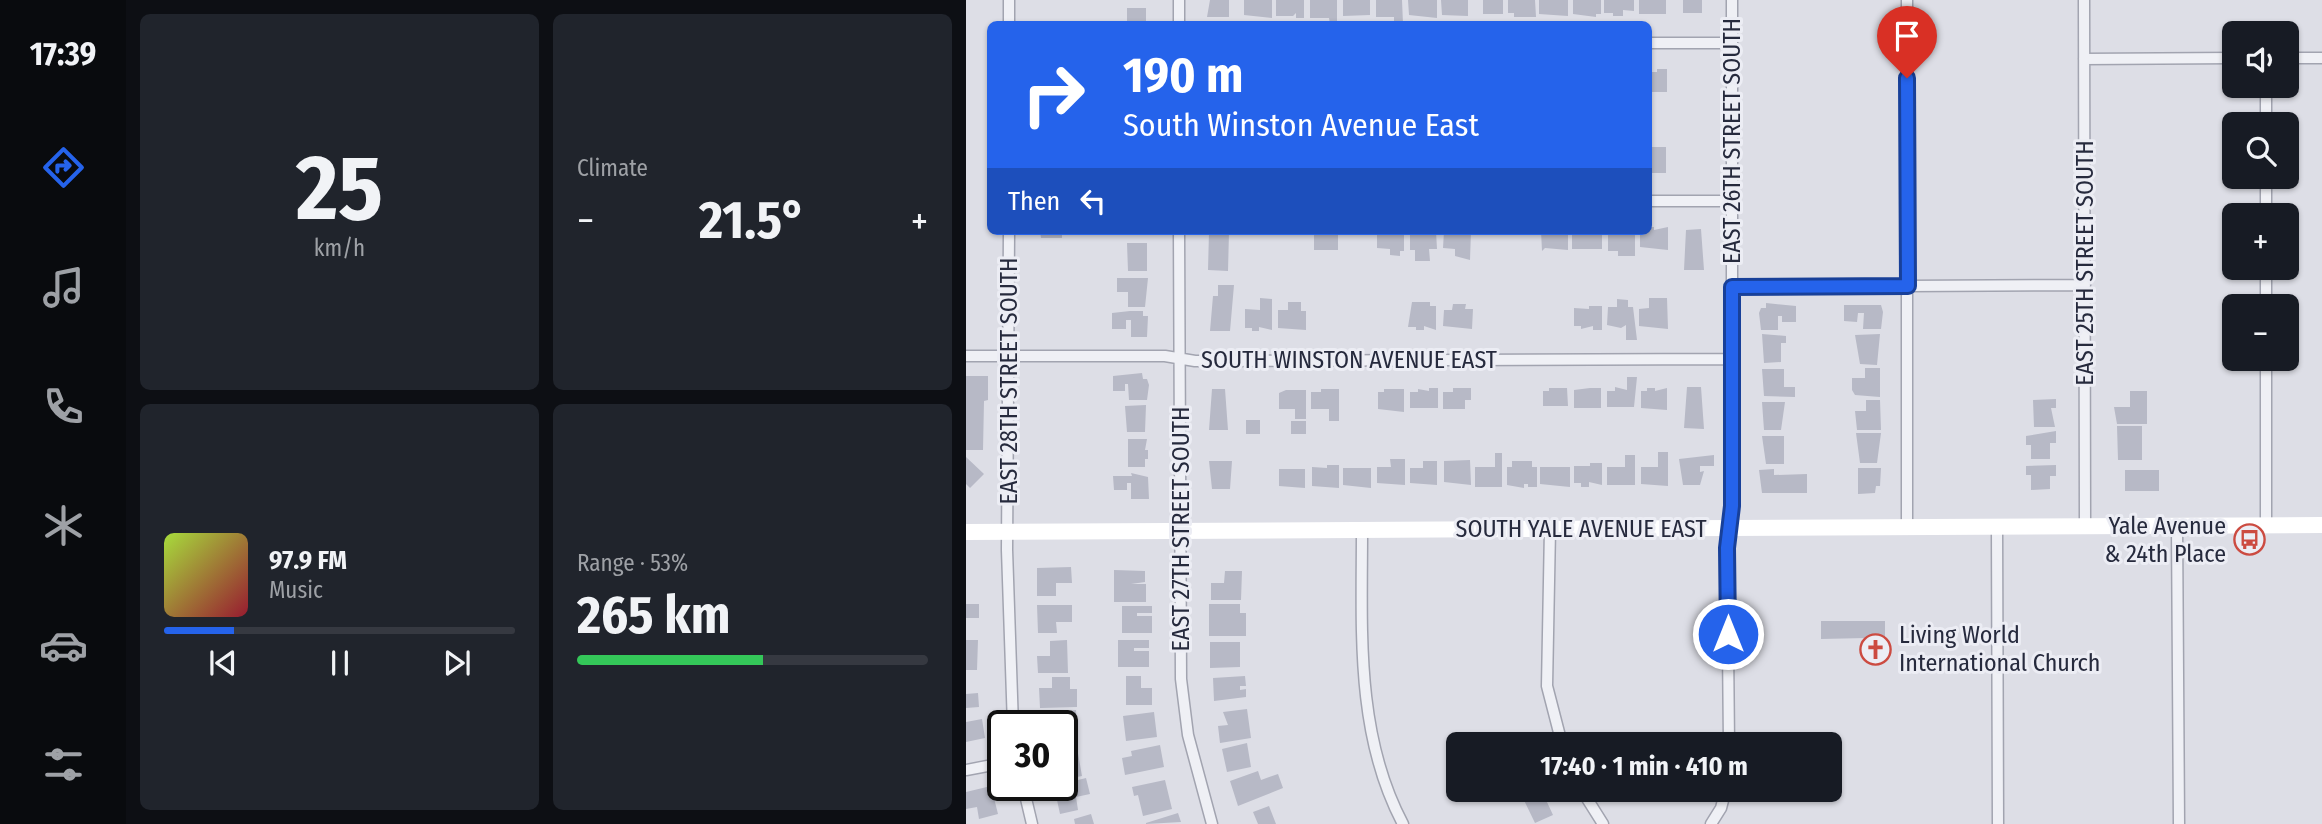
<!DOCTYPE html>
<html lang="en">
<head>
<meta charset="utf-8">
<style>
  :root { --surface:#171b24; --page:#20242c; --text:#f1f3f6; --muted:#9ea1a6; --line:#363941; --accent:#2563eb }
  body { margin:0; font-family:"Fira Sans Condensed",sans-serif; background:var(--page); color:var(--text); height:100vh; display:flex; flex-direction:column; font-size:26px; white-space:nowrap }
  * { box-sizing:border-box; margin:0 }
  p { font-size:23px; color:var(--muted) }
  .icon { flex:none; width:38px; height:38px; fill:none; stroke:currentColor; stroke-width:2; stroke-linecap:round; stroke-linejoin:round }
  .map { position:relative; flex:1; overflow:hidden }
  .sheet { display:flex; flex-direction:column; gap:14px; padding:14px; background:#0d0f14; width:840px }
  .sheet>* { flex:none }
  .guide { position:absolute; left:21px; top:21px; width:665px; height:214px; border-radius:10px; box-shadow:0 2px 5px #0004; background:#2563eb; color:#fff; overflow:hidden }
  .buttons { position:absolute; left:1256px; top:21px; display:grid; gap:14px }
  .buttons a { display:grid; place-items:center; width:77px; height:77px; border-radius:10px; background:var(--surface); box-shadow:0 2px 5px #0004; font-size:35px }
  .speed { position:absolute; left:21px; top:710px; display:flex; gap:14px; font-size:35px; font-weight:700; text-align:center }
  .speed>* { display:grid; place-content:center; width:91px; height:91px; border-radius:50%; background:var(--surface); box-shadow:0 2px 5px #0004; line-height:1 }
  .speed .limit { border:4px solid #111; border-radius:10px; background:#fff; color:#111 }
  .pin { position:absolute; display:grid; place-items:center; width:60px; height:60px; color:#fff; margin:-72px -30px; border-radius:50% 50% 50% 0; rotate:-45deg; box-shadow:0 0 7px #0007 }
  .pin .icon { rotate:45deg }
  .me { position:absolute; width:77px; margin:-38px; rotate:0deg; stroke-linejoin:round; filter:drop-shadow(0 0 5px #0008) }
  .turn { display:flex; align-items:center; gap:24px; height:147px; padding:0 21px; font-size:32px }
  .turn .icon { width:91px; height:91px; stroke-width:2.5 }
  .turn b { display:block; font-size:49px; line-height:60px }
  .then { display:flex; align-items:center; height:66px; padding:0 21px; background:#0003; gap:14px; font-size:26px }
  .big { font-size:52px; font-weight:700; line-height:1.1 }
  .sheet .tile { flex:1; display:flex; flex-direction:column; justify-content:center; gap:10px; min-width:0; padding:0 24px; border-radius:10px; background:var(--page) }
  .sheet .dial { align-items:center; gap:0 }
  .dial b { font-size:91px; line-height:1 }
  .song { display:flex; align-items:center; gap:21px }
  .cover { width:84px; height:84px; border-radius:10px; background:linear-gradient(135deg,hsl(80 70% 55%),hsl(350 70% 35%)) }
  .played { height:7px; border-radius:4px; background:linear-gradient(90deg,var(--accent) 20%,var(--line) 20%) }
  .keys { display:flex; justify-content:space-around; direction:ltr }
  .heat { display:flex; justify-content:space-between; align-items:center; font-size:38px; direction:ltr }
  .charge { height:10px; border-radius:5px; background:linear-gradient(90deg,#34c759 53%,var(--line) 0) }
  .sheet .tiles { flex:1; display:grid; gap:14px; grid-template-columns:repeat(2,1fr) }
  .trip { position:absolute; left:480px; top:732px; width:396px; height:70px; border-radius:10px; background:var(--surface); box-shadow:0 2px 5px #0004; font-weight:700; line-height:70px; text-align:center }
  main { display:flex; flex:1; min-height:0 }
  .dock { display:flex; flex-direction:column; width:126px; justify-content:space-around; align-items:center; background:#090b0e; color:var(--muted) }
  .dock .icon { width:49px; height:49px }
  .dock .selected { color:var(--accent) }
  .dock b { font-size:32px; color:var(--text) }
  .map>svg:first-child { display:block }
</style>
</head>
<body>
<main>
<nav class="dock">
<b>17:39</b>
<svg class="icon selected" aria-label="directions" viewBox="0 0 24 24"><path d="M12 3l9 9-9 9-9-9zM9 14v-3h6M13 9l2 2-2 2"/></svg>
<svg class="icon" aria-label="music" viewBox="0 0 24 24"><path d="M9 18V5l10-2v13"/><circle cx="6" cy="18" r="3"/><circle cx="16" cy="16" r="3"/></svg>
<svg class="icon" aria-label="phone" viewBox="0 0 24 24"><path d="M5 4h4l2 5-3 2q2 4 5 5l2-3 5 2v4C11 20 4 13 5 4z"/></svg>
<svg class="icon" aria-label="climate" viewBox="0 0 24 24"><path d="M12 3v18M4 7l16 10M4 17L20 7"/></svg>
<svg class="icon" aria-label="car" viewBox="0 0 24 24"><path d="M5 17H2v-5l4-1 3-4h7l3 4 3 1v5h-3M9 17h6M6 11h13"/><circle cx="7" cy="17" r="2"/><circle cx="17" cy="17" r="2"/></svg>
<svg class="icon" aria-label="filters" viewBox="0 0 24 24"><path d="M4 7h16M4 17h16"/><circle cx="9" cy="7" r="2"/><circle cx="15" cy="17" r="2"/></svg>
</nav>
<section class="sheet">
<div class="tiles">
<div class="tile dial"><b>25</b><p>km/h</p></div>
<div class="tile"><p>Climate</p>
<div class="heat"><a>−</a><b class="big">21.5°</b><a>+</a></div>
</div>
<div class="tile">
<div class="song"><i class="cover"></i><div><b>97.9 FM</b><p>Music</p></div></div>
<div class="played"></div>
<div class="keys"><svg class="icon" aria-label="previous" viewBox="0 0 24 24"><path d="M18 5L8 12l10 7zM5 5v14"/></svg><svg class="icon" aria-label="pause" viewBox="0 0 24 24"><path d="M8 5v14M16 5v14"/></svg><svg class="icon" aria-label="next" viewBox="0 0 24 24"><path d="M6 5l10 7-10 7zM19 5v14"/></svg></div>
</div>
<div class="tile"><p>Range · 53%</p><b class="big">265 km</b><div class="charge"></div></div>
</div>
</section>
<div class="map">
<svg width="1356" height="824" viewBox="0 0 1356 824">
  <rect width="100%" height="100%" fill="#dddee6"/>
  <path fill="#b7b9c6" d="M244,0h19v17h-22z
    M278,0h28v18l-28,-3z
    M310,0h28v18h-8v-5l-3,3h-17z
    M344,0h27v24h-7l-1,-6h-19z
    M377,0h27v15l-27,1z
    M410,0h26l1,24h-9v-7h-18z
    M442,0h29v18l-28,-3z
    M475,0h27v16l-26,-1z
    M517,0h20v14h-20z
    M542,0h27l1,17h-22v-4h-6z
    M573,0h29v16l-29,-2z
    M607,0h28v14h-5v3l-23,-3z
    M638,0h30v11l-11,-1v6h-10v-3h-9z
    M673,0h27v14h-27z
    M717,0h19v13h-19z
    M161,8h19v16h-19z
    M691,69h10v23h-19v-20h9z
    M682,147h18v26h-18z
    M682,227h6v3l14,-3v23l-28,-3v-16h8z
    M735,229l3,41h-20l2,-40z
    M74,231h22v7h-21z
    M354,231l18,3v16h-24v-16h6z
    M411,231h27v20h-4v5l-10,-1v-6l-13,-1z
    M470,231l1,18h-8l1,12h-15v-11h-5v-18z
    M478,231h27l-1,29 -15,-4v-7l-12,-1z
    M575,231h27v19l-23,-2 -3,3z
    M617,231h19v18h-30v-14z
    M642,231h27v25h-17v-5h-10z
    M243,232h20l-1,39 -20,-1z
    M161,243h20v28h-19z
    M151,278h31l-3,29h-17v-15h-11z
    M252,285h16l-4,46h-20l3,-35h5z
    M294,298l12,1v31l-13,-3v4h-7v-3h-7v-19l15,1z
    M683,298h18l1,31 -29,-3v-17l10,-1z
    M651,299l11,1v7h5l4,33h-11v-15l-5,3 -14,-3 1,-18h9z
    M322,302h13v9h5v19l-28,-2v-18h10z
    M446,302h18v4h6v24l-12,-4v4h-8v-3h-8z
    M800,303l30,3v16h-14v-6h-4v14h-17l-2,-17 2,-5h5z
    M487,304h13l-1,5h8l-1,20 -29,-3 1,-16h8z
    M878,305h37l2,7 -2,17h-18l1,-16h-6l-1,9 -13,-1z
    M623,306h13v24h-9v-4l-12,3v-3h-7v-18l15,1z
    M164,311h13v5h5l-1,21h-16v-17h-5v9h-14v-16z
    M796,334l24,2v7h-5v19l-17,1z
    M914,334l-3,31 -17,-1 -5,-29z
    M899,368h15v29l-25,-2 -3,-5v-12h13z
    M796,369h22v18h11v10l-31,-1z
    M176,373l1,6h4l2,6 -2,15h-18l-1,-16h-3v7h-12v-15z
    M0,376h22v24l-4,1 -1,49h-17z
    M661,377h10l-3,30h-27v-16h8v-4l12,3z
    M721,387h14l3,42 -20,-1z
    M463,388h9v20h-28v-16h8v-3l11,2z
    M487,388h18v12h-6v9h-22v-17h10z
    M583,388h18l1,18h-25v-15h6z
    M624,388h11v20h-27v-18z
    M681,388h8v3l12,-3v22l-26,-2v-17h6z
    M246,389h13l3,41h-19z
    M355,389h18v32h-10v-12h-18v-17h10z
    M418,389h20v23l-26,-3v-17h6z
    M320,390h20v29h-11v-10h-16v-16z
    M1164,391h17v33h-30l-3,-17h16z
    M1090,399v9h-5l4,19h-21l-1,-27z
    M900,400h14l1,30h-24l-2,-19h11z
    M796,402h23l-4,28h-17z
    M180,405l-1,27h-18l-2,-26z
    M280,420h14v14h-14z
    M325,421h15v13h-15z
    M1151,426h25v34h-24z
    M1090,431v12h-6v16h-19v-14h-5v-9z
    M890,433h25l-4,30h-17z
    M796,436h22v28h-18z
    M162,439h19l-2,11h3v9h-3v8h-17z
    M692,452h10v34l-27,-2v-17h17z
    M529,453h7v34h-27v-20h20z
    M659,455h10v30h-28v-18h18z
    M748,455v11h-14v6l4,-1 -4,14h-17l-4,-26z
    M0,457l18,17 -14,14 -4,-4z
    M424,459h15v26l-28,-2v-16h14z
    M504,460l1,25 -27,-3v-21z
    M243,461h23l-2,28h-18z
    M457,461h14v24l-27,-2v-15h13z
    M546,461h20v6h5v20h-9v-3h-4v4l-17,-3v-18h5z
    M624,463h12v22l-13,-3v5h-8v-4h-7v-17h16z
    M361,465h12v23l-27,-2v-19l15,1z
    M1090,465v11h-6v13l-19,1v-15h-5v-9z
    M574,467h30v20l-30,-3z
    M377,468h28v20l-28,-3z
    M892,468h23l-1,18h-4l-1,7 -17,1z
    M313,469h26v19l-26,-2z
    M808,469v6l33,-1v19h-45l-3,-23z
    M1159,470h34v21h-34z
    M165,473l17,4 1,22h-18v-16h-4v7h-13l-1,-14h19z
    M105,567l1,16h-16v13h-19v-28z
    M148,570l31,1v11l-14,2h15v18h-32z
    M259,571h17l-1,29h-30v-17h13z
    M0,604h13v14h-13z
    M243,604h31v9h6v23h-37z
    M71,605h35v17h-16l1,11h-19z
    M156,606h30v7h-15v3h15v17h-30z
    M855,621h64v39h-18l-1,-22 -45,1z
    M0,640h12l-1,30h-11z
    M101,640l1,33h-30l-1,-17h13v-15z
    M152,640h31v8h-15v3h15v16h-31z
    M244,642h30v25l-30,1z
    M160,676h15v12h11v17h-26z
    M279,676l1,10h-6v4l6,-1v8l-32,4 -1,-23z
    M86,677h18v12h7v18l-37,1 -1,-20h13z
    M12,693l1,14 -13,1v-14z
    M281,709l4,29 -31,5 -2,-17 10,-1 -5,-13z
    M110,710l1,17 -34,-1 -1,-13z
    M188,712l3,25 -31,4 -3,-25z
    M16,719l3,19 -19,4v-20z
    M110,742l6,34 -20,4v-35z
    M281,743l4,24 -24,5 -5,-23z
    M194,745l4,22 -39,8 -3,-17 10,-2 -1,-5z
    M292,771l3,9 17,-6 5,14 -45,18 -8,-25z
    M120,778l4,16 -14,3 2,13 -18,4 -6,-28z
    M199,780l7,29 -29,7 -5,-21 -4,1 -2,-9z
    M25,786l7,28 -19,5 -2,-12 -11,2v-17z
    M566,789h9l12,26 -18,8 -14,-29z
    M303,806l7,18h-18l-5,-12z
    M212,813l3,9 -35,2v-1z
    M125,814l3,10h-19l-1,-5z"/>
  <g fill="none" stroke-linecap="round" stroke-linejoin="round">
    <defs>
      <path id="minor" d="M43,0v24
        M941,0v528
        M1118,0l1,526
        M213,24v-24
        M682,43h84
        M1321,58h35
        M1118,59l151,-1
        M1300,86v38
        M1300,177v38
        M682,201h84
        M43,231l-2,319 6,176
        M213,231l2,448 7,56 24,89
        M1300,268v38
        M766,287l353,-2
        M0,356h199l30,5 537,-2
        M1300,359v166
        M1211,525l2,299
        M1031,527l1,297
        M584,529l-3,157 15,58
        M396,530c0,99 -7,204 41,294
        M763,744l-2,-196 5,-42v-506
        M0,770l37,-7
        M57,786l9,38
        M615,789l22,35
        M745,824l10,-16 5,-19"/>
    </defs>
    <use href="#minor" stroke="#a2a4b0" stroke-width="13"/>
    <use href="#minor" stroke="#eff0f5" stroke-width="10"/>
    <path stroke="#fff" stroke-width="16" d="M0,532l1356,-7"/>
  </g>
  <g fill="none" stroke-linecap="round" stroke-linejoin="round">
    <defs>
      <path id="route" d="M762,634l-1,-86 5,-42v-219l176,-1 -1,-208"/>
    </defs>
    <use href="#route" stroke="#184099" stroke-width="18"/>
    <use href="#route" stroke="#2563eb" stroke-width="12"/>
  </g>
  <defs>
    <symbol id="bus-ring" viewBox="-11 -11 22 22"><circle r="9.5" fill="#ecedf4" stroke="#cc4b41" stroke-width="1.5"/><path d="M-5-6H5V4H4V6H2V4H-2V6H-4V4H-5ZM-3.5-4V0h7V-4ZM-3.5 1.2v1.5H-2V1.2ZM2 1.2v1.5H3.5V1.2Z" fill="#cc4b41"/></symbol>
    <symbol id="church-ring" viewBox="-11 -11 22 22"><circle r="9.5" fill="#ecedf4" stroke="#cc4b41" stroke-width="1.5"/><path d="M-1.2-6h2.4v3.5h3.3v2.4h-3.3V6h-2.4V-.1h-3.3v-2.4h3.3Z" fill="#cc4b41"/></symbol>
  </defs>
  <g fill-rule="evenodd">
    <use href="#bus-ring" x="1266" y="522" width="35" height="35"/>
    <use href="#church-ring" x="892" y="632" width="35" height="35"/>
  </g>
  <g text-anchor="middle" dominant-baseline="central" stroke-width="6" stroke-linejoin="round" paint-order="stroke">
    <g font-size="24" fill="#262a3d" stroke="#ecedf4">
      <text transform="translate(766 141) rotate(-90)">EAST 26TH STREET SOUTH</text>
      <text transform="translate(1119 263) rotate(-90)">EAST 25TH STREET SOUTH</text>
      <text x="383" y="360">SOUTH WINSTON AVENUE EAST</text>
      <text transform="translate(43 381) rotate(-90)">EAST 28TH STREET SOUTH</text>
      <text transform="translate(215 529) rotate(-90)">EAST 27TH STREET SOUTH</text>
      <text x="615" y="529">SOUTH YALE AVENUE EAST</text>
    </g>
    <g font-size="24" fill="#262a3d" stroke="#ecedf4" text-anchor="end">
      <text x="1260" y="526">Yale Avenue<tspan x="1260" dy="28">&amp; 24th Place</tspan></text>
      <text x="933" y="635" text-anchor="start">Living World<tspan x="933" dy="28">International Church</tspan></text>
    </g>
  </g>
</svg>
<div class="buttons">
<a><svg class="icon" aria-label="sound" viewBox="0 0 24 24"><path d="M4 9h4l5-4v14l-5-4H4zM17 9q2 3 0 6"/></svg></a>
<a><svg class="icon" aria-label="search" viewBox="0 0 24 24"><circle cx="10" cy="10" r="6"/><path d="M15 15l6 6"/></svg></a>
<a>+</a>
<a>−</a>
</div>
<div class="speed"><div class="limit">30</div></div>
<div class="pin" style="left:941px;top:78px;background:#d93025"><svg class="icon" aria-label="arrive" viewBox="0 0 24 24"><path d="M6 21V4h12l-3 4 3 4H6"/></svg></div>
<svg class="me" style="left:762px;top:634px" viewBox="-20 -20 40 40"><circle r="17" fill="#2563eb" stroke="#fff" stroke-width="3"/><path d="M0-11L8 9 0 5-8 9z" fill="#fff"/></svg>
<div class="trip">17:40 · 1 min · 410 m</div>
<div class="guide">
<div class="turn"><svg class="icon" aria-label="right" viewBox="0 0 24 24"><path d="M7 20v-9h11M14 6l5 5-5 5"/></svg><div><b>190 m</b>South Winston Avenue East</div></div>
<div class="then">Then<svg class="icon" aria-label="left" viewBox="0 0 24 24"><path d="M17 20v-9H6M10 6l-5 5 5 5"/></svg></div>
</div>
</div>
</main>
</body>
</html>
